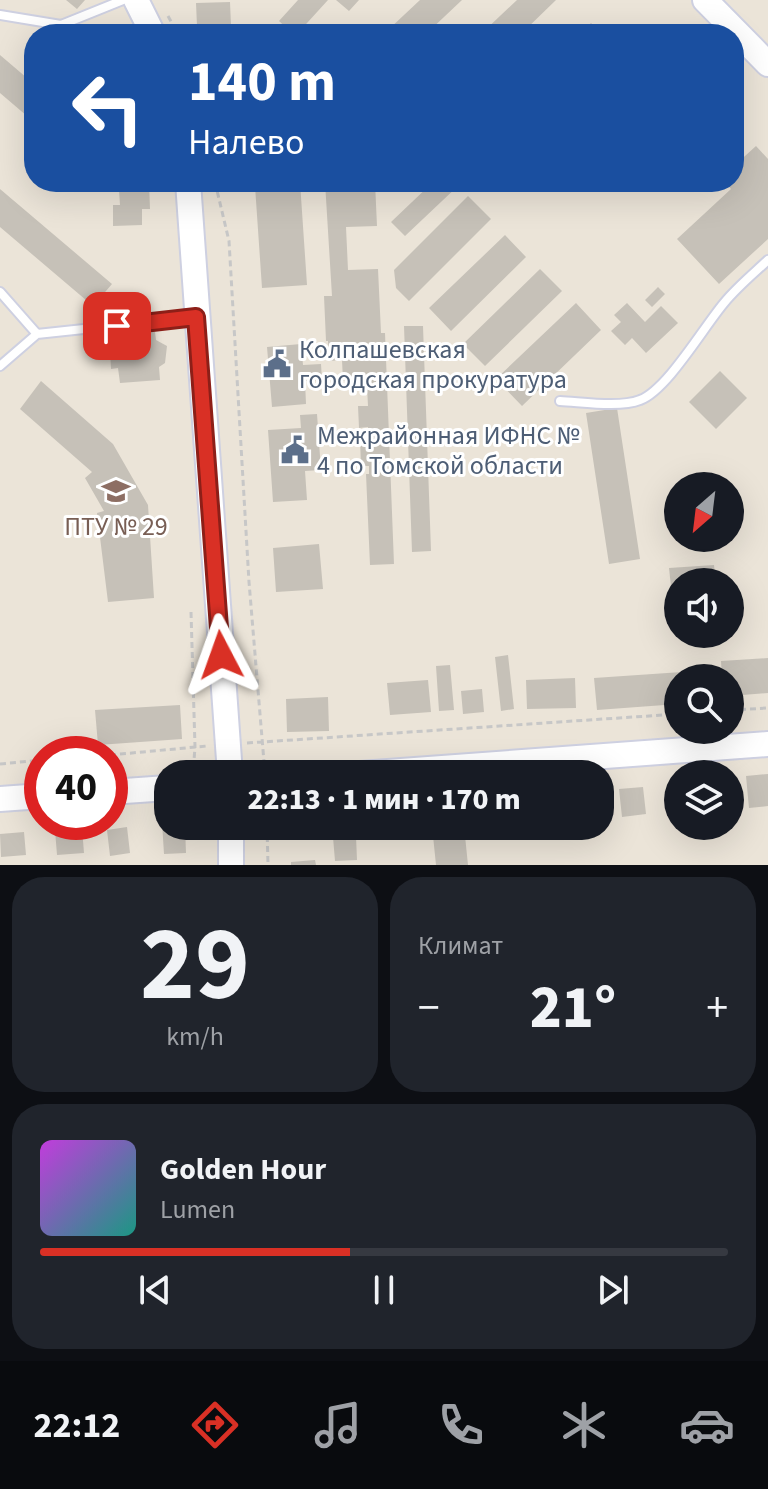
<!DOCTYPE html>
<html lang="ru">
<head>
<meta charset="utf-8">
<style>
  :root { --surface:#171b24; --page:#20242c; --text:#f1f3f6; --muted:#9ea1a6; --line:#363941; --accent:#d93025 }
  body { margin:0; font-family:"Source Sans 3",sans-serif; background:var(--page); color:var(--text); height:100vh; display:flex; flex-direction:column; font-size:30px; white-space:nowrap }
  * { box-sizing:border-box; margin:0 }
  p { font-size:26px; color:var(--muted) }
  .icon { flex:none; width:44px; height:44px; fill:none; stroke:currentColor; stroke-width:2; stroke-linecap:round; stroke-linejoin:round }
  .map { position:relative; height:865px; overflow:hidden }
  .sheet { display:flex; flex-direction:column; gap:12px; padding:12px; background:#0d0f14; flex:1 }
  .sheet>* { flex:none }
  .top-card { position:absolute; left:24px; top:24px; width:720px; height:168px; border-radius:32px; box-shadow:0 8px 32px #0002; background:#1a4fa0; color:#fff; overflow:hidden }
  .needle { width:52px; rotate:208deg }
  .fabs { position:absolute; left:664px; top:472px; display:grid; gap:16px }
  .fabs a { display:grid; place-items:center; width:80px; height:80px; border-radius:50%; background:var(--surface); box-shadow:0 8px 32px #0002; font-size:40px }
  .speed { position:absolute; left:24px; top:736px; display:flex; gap:16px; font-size:40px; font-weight:700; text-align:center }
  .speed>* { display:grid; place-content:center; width:104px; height:104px; border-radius:50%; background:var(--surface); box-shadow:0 8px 32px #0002; line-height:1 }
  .speed .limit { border:12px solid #d22; background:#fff; color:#111 }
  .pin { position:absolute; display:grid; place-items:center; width:68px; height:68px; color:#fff; margin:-34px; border-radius:16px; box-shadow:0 4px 12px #0006 }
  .me { position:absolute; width:88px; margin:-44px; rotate:356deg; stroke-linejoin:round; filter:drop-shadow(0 0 6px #0008) }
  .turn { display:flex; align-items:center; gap:28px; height:168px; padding:0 32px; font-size:36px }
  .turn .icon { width:104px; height:104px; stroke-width:2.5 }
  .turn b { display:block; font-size:56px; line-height:68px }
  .big { font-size:60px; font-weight:800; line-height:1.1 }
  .sheet .widget { flex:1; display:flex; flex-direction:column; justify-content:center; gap:12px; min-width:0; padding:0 28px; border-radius:32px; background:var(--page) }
  .sheet .dial { align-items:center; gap:0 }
  .dial b { font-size:104px; line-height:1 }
  .song { display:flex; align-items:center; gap:24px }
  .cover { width:96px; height:96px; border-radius:12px; background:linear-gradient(135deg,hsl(290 70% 55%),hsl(170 70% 35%)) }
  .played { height:8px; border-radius:4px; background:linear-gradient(90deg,var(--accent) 45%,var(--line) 45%) }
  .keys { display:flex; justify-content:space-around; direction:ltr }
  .heat { display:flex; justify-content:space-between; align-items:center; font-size:44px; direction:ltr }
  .sheet .tiles { flex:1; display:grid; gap:12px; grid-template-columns:1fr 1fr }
  .widget:last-child { grid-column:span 2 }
  .trip { position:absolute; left:154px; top:760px; width:460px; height:80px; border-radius:32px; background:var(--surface); box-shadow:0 8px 32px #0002; font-weight:800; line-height:80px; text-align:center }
  .tab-bar { display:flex; height:128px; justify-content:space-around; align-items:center; background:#090b0e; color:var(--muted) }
  .tab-bar .icon { width:56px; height:56px }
  .tab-bar .active { color:var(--accent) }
  .tab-bar b { font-size:36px; color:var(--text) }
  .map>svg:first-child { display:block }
</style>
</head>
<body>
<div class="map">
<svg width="768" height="865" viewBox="0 0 768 865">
  <rect width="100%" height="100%" fill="#ebe4d8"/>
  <path fill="#c6c1b8" d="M66,0h19l-8,9z
    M298,0h30l-31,34h-4l-14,-13z
    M336,0h23l-10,11z
    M420,0h42l-36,34h-34l-4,-4z
    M517,0h39l-35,34h-40z
    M230,2l1,24h-34l-1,-23z
    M591,23l11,11h-22z
    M107,25l11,9h-19z
    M0,55l34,29v38l-34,-29z
    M756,146l12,13v80l-49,45 -42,-45 54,-50 -6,-7h9v-16z
    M112,182h37l1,27h-8v16l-29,1v-21h7l-1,-15 -7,1z
    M300,182l7,103 -45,3 -7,-102z
    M325,182h50l2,44 -31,1 2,43 30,-1 3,64h4l9,231 -24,1 -4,-91h3v-8h-8l-1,-27h8v-12l-9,1 -1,-22h10l-1,-20 -11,1v-7l-13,1 -1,-21 -13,1 -1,-20h-2l-2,-45h8z
    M433,182l27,2 -55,52 -14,-14z
    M0,189l112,95 -19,22 -93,-79z
    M468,196l23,23 -82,82 -13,-13 -2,-18z
    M505,235l21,22 -75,74 -22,-23z
    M540,269l22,22 -77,75 -22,-22z
    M658,287l7,7 -13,13 -7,-7z
    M576,303l25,27 -79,76 -26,-27z
    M627,303l18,19 16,-16 17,17 -32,30 -14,-15 -7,7 -14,-14 10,-9 -7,-7z
    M404,326h19l8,225 -19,1z
    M155,332l1,8 11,6 -2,17 -6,4 1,13 -40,3 -2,-15 -7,1 -1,-19 7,-1 -1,-14z
    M301,344l2,21 18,-1 1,16 -17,1 1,23 -34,3 -5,-60z
    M720,371l27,27 -31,31 -27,-27z
    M41,381l72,63 35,61 6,93 -46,4 -11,-89 7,-2 -19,-33 7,-6 -72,-63z
    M617,408l23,151 -31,5 -23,-151z
    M317,414l4,56 -16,1 2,29 -34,2 -5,-72 33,-2 -1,-13z
    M319,544l4,45 -47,3 -3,-44z
    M714,565l2,17h-38v13l-6,1 -3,-28z
    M508,655l6,54 -13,2 -6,-54z
    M768,658v35l-38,3v-18h-8l-1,-17z
    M450,665l4,45 -15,1 -3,-45z
    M682,672l1,6h-5v26l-81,6 -3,-32z
    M575,678l1,30 -49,1 -1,-29z
    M428,680l3,32 -41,3 -3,-32z
    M482,689l2,23 -21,2 -2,-23z
    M328,697l1,34 -42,1 -1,-33z
    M180,705l2,34 -84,6 -3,-35z
    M768,774v32l-19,2 -3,-32z
    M643,787l3,27 -24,3 -3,-28z
    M162,822h6v4h17l1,27 -22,1z
    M432,826h32l4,39h-32z
    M127,827l3,26 -20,3 -3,-26z
    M82,828l2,25 -27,2 -2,-25z
    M24,832l2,23 -25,2 -1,-23z
    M356,836l1,24 -22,1 -2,-24z
    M315,860l1,5h-25v-3z"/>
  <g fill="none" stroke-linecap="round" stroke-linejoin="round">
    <defs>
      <path id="lane" d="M0,15l61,10 62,-25
        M0,292l37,42
        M0,366l37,-32 159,-17
        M560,401c22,1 60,7 80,-1 27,-10 63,-72 84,-97 13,-16 29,-29 44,-43"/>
      <path id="secondary" d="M136,0l17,34
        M705,0l63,64
        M188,182l42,592
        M360,774l408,-30
        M110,792l58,-4
        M0,799l42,-3
        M231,826v39"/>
    </defs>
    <use href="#lane" stroke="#ced0e1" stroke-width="12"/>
    <use href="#secondary" stroke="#ced0e1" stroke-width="28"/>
    <path stroke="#c7c7c7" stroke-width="3" stroke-dasharray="6 4" stroke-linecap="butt" d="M168,16l10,18
      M215,182l14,59 20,341 16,192
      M191,612l4,135 -2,27
      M730,710l38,-2
      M247,743l431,-29
      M110,755l97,-9
      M0,764l42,-4
      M267,826l1,39"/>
    <use href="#lane" stroke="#fff" stroke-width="8"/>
    <use href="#secondary" stroke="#fff" stroke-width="24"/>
  </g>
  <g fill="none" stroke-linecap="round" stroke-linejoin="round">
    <defs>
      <path id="route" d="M117,326l79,-9 25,338"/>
    </defs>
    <use href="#route" stroke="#8d1f18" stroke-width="20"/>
    <use href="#route" stroke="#d93025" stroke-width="14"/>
  </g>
  <defs>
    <symbol id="civic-bare" viewBox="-9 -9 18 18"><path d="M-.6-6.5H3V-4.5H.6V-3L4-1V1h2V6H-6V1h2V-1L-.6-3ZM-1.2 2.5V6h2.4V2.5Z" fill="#5c6f8a" stroke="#fff" stroke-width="2.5" paint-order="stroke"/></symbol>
    <symbol id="university-bare" viewBox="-9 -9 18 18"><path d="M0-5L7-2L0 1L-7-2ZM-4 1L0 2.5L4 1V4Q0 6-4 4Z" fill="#8d6e63" stroke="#fff" stroke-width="2.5" paint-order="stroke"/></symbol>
  </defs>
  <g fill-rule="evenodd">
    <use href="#civic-bare" x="257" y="344" width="40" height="40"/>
    <use href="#civic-bare" x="275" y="430" width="40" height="40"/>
    <use href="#university-bare" x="96" y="471" width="40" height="40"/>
  </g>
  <g text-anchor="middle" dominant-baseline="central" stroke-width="6" stroke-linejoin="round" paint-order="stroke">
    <g font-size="26" fill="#4e5e75" stroke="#fff" text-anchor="start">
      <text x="299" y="349">Колпашевская<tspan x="299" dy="30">городская прокуратура</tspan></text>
      <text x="317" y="435">Межрайонная ИФНС №<tspan x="317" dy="30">4 по Томской области</tspan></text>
    </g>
    <g font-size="26" fill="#785e54" stroke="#fff">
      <text x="116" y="526">ПТУ № 29</text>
    </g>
  </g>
</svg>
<div class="fabs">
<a><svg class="needle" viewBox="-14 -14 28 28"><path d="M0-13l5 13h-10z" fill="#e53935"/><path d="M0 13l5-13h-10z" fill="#9ea1a6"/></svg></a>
<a><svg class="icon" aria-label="sound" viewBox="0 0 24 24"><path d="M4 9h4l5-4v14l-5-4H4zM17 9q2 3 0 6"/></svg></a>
<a><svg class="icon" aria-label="search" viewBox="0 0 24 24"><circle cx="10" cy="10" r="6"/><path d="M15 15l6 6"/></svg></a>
<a><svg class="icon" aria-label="layers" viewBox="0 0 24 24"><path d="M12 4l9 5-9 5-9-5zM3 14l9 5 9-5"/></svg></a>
</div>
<div class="speed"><div class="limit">40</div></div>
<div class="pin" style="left:117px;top:326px;background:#d93025"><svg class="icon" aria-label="arrive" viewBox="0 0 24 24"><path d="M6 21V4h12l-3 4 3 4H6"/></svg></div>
<svg class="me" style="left:221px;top:655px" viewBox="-20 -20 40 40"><path d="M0-17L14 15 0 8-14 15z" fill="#d93025" stroke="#fff" stroke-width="4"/></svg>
<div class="trip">22:13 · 1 мин · 170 m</div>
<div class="top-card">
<div class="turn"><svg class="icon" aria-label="left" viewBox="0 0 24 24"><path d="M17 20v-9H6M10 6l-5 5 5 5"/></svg><div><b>140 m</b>Налево</div></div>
</div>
</div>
<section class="sheet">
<div class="tiles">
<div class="widget dial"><b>29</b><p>km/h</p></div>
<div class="widget"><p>Климат</p>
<div class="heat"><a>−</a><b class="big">21°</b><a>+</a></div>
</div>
<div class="widget">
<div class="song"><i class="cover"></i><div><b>Golden Hour</b><p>Lumen</p></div></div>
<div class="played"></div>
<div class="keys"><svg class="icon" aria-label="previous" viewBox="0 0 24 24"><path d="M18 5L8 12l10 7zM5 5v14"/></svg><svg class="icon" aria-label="pause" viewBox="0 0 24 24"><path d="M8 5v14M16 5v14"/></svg><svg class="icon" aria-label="next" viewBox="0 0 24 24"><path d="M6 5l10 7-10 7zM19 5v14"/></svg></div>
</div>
</div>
</section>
<nav class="tab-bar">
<b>22:12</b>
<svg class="icon active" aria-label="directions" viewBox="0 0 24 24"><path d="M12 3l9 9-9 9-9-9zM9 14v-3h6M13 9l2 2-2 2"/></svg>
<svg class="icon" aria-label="music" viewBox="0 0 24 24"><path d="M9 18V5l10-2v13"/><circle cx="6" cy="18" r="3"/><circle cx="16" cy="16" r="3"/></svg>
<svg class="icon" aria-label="phone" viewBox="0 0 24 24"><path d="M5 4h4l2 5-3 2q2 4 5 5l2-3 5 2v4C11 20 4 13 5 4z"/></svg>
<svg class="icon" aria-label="climate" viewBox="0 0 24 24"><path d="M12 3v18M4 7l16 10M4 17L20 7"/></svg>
<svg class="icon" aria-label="car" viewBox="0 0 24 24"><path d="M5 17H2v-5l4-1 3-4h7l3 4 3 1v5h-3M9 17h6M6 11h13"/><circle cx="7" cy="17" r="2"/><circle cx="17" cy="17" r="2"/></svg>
</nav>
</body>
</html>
